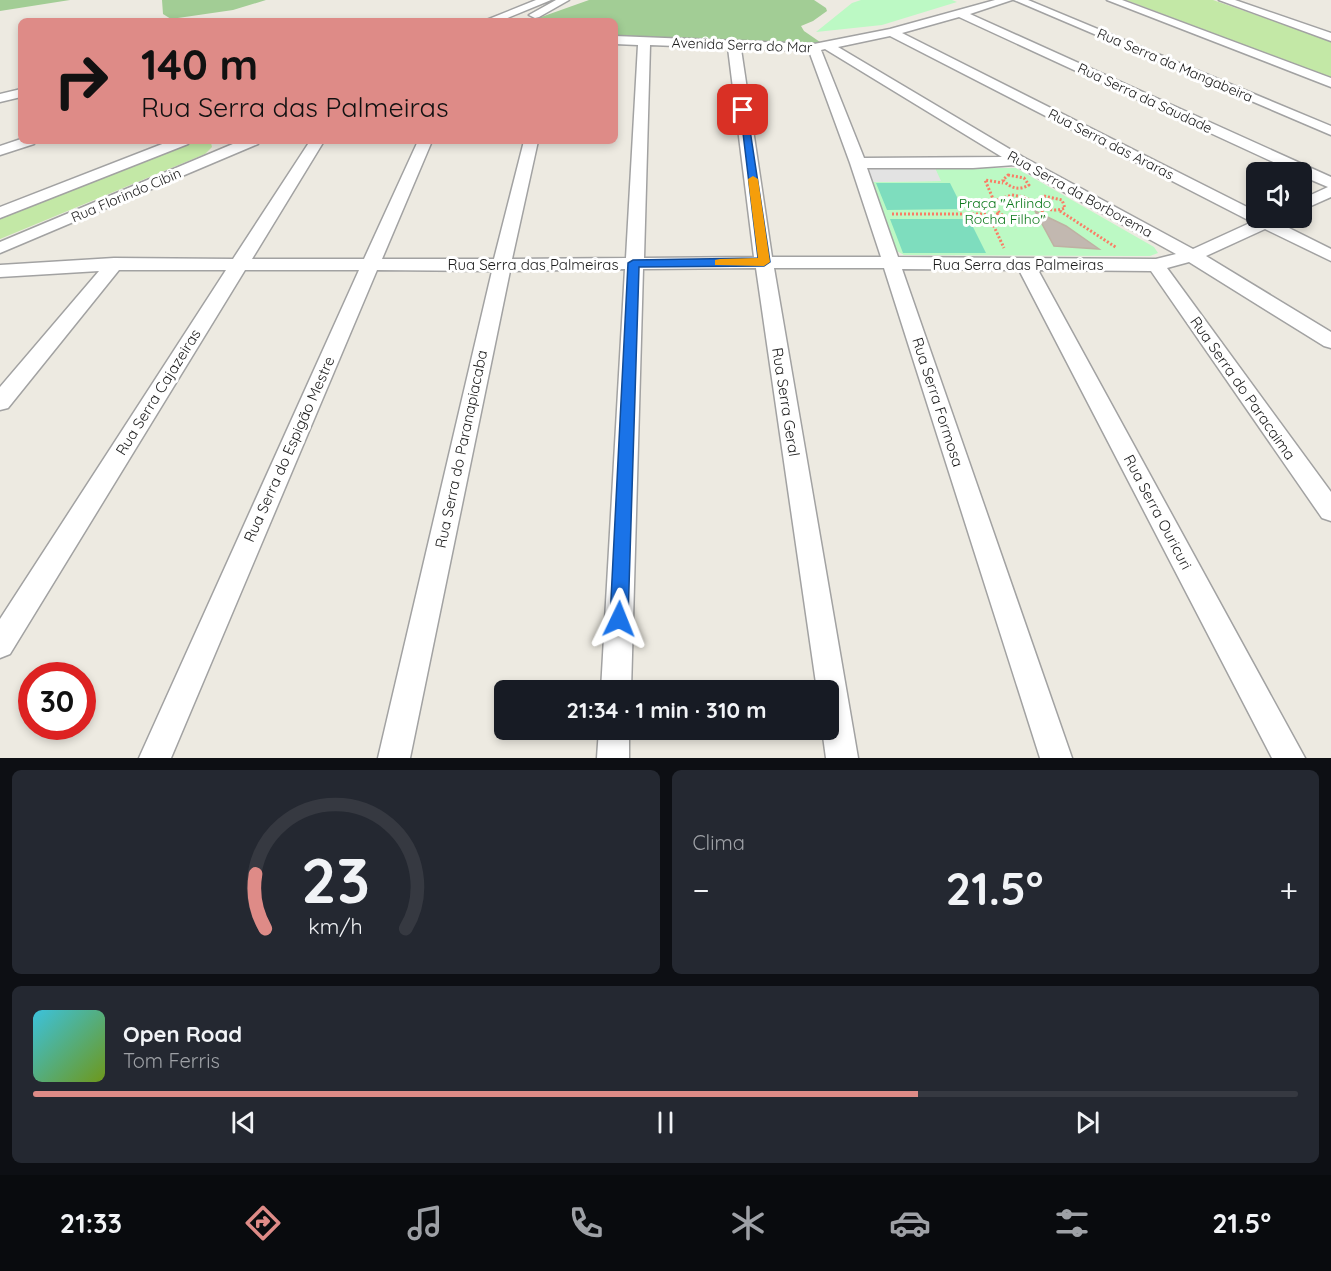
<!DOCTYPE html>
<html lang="pt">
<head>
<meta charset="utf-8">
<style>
  :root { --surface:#171b24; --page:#242831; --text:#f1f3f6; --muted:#9ea1a6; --line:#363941; --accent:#de8b87 }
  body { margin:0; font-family:Quicksand,sans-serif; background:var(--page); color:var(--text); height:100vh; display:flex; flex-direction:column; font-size:22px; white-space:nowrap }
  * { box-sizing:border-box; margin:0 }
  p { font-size:20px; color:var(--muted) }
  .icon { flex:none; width:33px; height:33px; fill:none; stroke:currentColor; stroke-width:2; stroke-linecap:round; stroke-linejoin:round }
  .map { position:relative; height:758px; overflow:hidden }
  .side { display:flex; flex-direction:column; gap:12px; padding:12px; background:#0d0f14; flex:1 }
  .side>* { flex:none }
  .banner { position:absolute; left:18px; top:18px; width:600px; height:126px; border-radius:9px; box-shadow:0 3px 9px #0003; background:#de8b87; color:#111; overflow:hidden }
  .tools { position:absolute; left:1246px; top:162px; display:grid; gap:12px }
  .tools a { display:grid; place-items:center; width:66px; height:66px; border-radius:9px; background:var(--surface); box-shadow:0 3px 9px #0003; font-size:30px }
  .speed { position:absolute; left:18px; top:662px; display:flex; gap:12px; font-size:30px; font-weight:700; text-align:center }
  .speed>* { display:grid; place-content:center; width:78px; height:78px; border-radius:50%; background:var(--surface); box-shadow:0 3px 9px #0003; line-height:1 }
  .speed .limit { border:9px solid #d22; background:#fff; color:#111 }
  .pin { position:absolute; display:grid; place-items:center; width:51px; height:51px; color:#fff; margin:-26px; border-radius:12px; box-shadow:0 3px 9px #0006 }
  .me { position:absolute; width:66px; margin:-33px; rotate:2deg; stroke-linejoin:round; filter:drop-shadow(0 0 4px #0008) }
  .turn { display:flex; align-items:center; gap:21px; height:126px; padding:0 24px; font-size:27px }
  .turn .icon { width:78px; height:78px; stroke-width:2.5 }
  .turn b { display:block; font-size:42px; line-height:51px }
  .big { font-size:45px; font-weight:700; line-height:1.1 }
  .side .card { flex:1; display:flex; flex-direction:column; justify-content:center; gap:9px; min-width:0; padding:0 21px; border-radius:9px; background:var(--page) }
  .side .dial { align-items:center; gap:0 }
  .dial svg { height:156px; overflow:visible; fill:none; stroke:var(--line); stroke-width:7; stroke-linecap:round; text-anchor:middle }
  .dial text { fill:var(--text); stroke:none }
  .song { display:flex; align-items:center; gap:18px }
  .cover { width:72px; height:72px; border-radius:9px; background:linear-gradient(135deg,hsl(190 70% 55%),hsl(80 70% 35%)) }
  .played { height:6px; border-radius:3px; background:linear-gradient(90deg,var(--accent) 70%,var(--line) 70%) }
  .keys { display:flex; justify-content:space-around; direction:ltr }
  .heat { display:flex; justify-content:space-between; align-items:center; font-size:33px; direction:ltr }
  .side .tiles { flex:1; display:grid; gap:12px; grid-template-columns:1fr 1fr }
  .card:last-child { grid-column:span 2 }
  .trip { position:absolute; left:494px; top:680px; width:345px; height:60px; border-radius:9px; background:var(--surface); box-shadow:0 3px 9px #0003; font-weight:700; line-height:60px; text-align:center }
  .tabs { display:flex; height:96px; justify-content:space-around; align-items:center; background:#090b0e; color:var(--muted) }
  .tabs .icon { width:42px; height:42px }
  .tabs .active { color:var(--accent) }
  .tabs b { font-size:27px; color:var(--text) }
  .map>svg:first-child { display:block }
</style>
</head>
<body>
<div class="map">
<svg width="1331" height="758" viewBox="0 0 1331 758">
  <rect width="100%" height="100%" fill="#edeae1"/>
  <path fill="#c3e8a6" d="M1126,0h87l118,41v37z
    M203,141l8,2 1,4 -7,7 -205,85v-21l188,-74z"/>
  <path fill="#a2cd95" d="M0,0h70l-70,11z
    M162,0h104l-33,10 -62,9 -8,-5z
    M589,0h225l12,8 1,3 -14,10 -12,5 3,5 16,11 -7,4 -198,-8v-17h-85z"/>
  <path fill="#bcf9c4" d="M861,0h91l5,2 -75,23 -66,7 36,-29z
    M935,168h81l138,79 4,6 -8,3h-19l-227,-1 -9,-5 -24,-68 69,-1z"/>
  <path fill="#7eddbe" d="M876,183h74l13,26 -76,1z
    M890,219h79l17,34h-83z"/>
  <path fill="#e3e3e3" d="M874,168h61l6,13 -70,1 -3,-12z"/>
  <path fill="#c2b8b0" stroke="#bfb1a3" stroke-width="1.5" d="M1035,211l31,15 33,23 -45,-3z"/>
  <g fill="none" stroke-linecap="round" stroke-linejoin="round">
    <defs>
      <path id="street" d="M536,0h15l-51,21h-16z
        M556,0h13l-30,17 -4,1 -6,-3z
        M995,0h17l-42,14 361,163v20l-29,13v-11l26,-12 -26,-11v-4h-7l-336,-155 -57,16 355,179v6h26l-4,5 52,26v12l-66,-32 -59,27 125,76v16l-7,-2 -135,-84 -22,6 164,224v29l-9,-3 -171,-247 -113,-1 267,488h-33l-253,-488 -117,-1 170,489h-32l-156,-490h-110l84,490h-32l-4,-29h6v-39h-11l-61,-422 -113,1 -12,421h-30l24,-421 -115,2 -100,487h-32l114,-487 -115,-1 -206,488h-32l220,-488h-114l-235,384 -10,4v-39l226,-349h-107l-111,138 -8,2v-23l99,-116 -99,6v-12l114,-7 119,1 77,-118h14l-72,118h112l54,-118h14l-50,118h112l30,-118h14l-26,118 114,-1 12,-213 -23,-1v-8l199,8 76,-15zM890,36l362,186 -59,27 -170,-92 -185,-110zM650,45l78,3 26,209 -110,1zM741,49l68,2 41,112 31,94h-109zM825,49l177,108 -138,1 -43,-108zM1015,165l161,89 -20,5 -258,-2 -31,-89h106z
        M1014,0h14l303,126v9z
        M1107,0h15l209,78v9z
        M1219,0h16l96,33v8z
        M21,89v8l-21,5v-8z
        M21,139v2h15l-2,3 -34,11v-9z
        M170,141h20l-2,3 -188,74v-11z
        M240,141h20l-2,3 -258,109v-11z
        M599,729h30v29h-32z"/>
    </defs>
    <use href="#street" stroke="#a2a2a2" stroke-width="3"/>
    <path stroke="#fa7d65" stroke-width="3" stroke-dasharray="2 2" stroke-linecap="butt" d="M1008,175l16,3 5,7c-10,6 -19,3 -26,-5z
      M1012,195l12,2 17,9 2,9c-15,13 -46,7 -49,-14z
      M1044,196l18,4 3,8c-11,4 -21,2 -28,-7z
      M994,201l-9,-21 18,3
      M1060,211l57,37
      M892,214h107
      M999,214l-8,6 13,28"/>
    <use href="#street" fill="#fff" fill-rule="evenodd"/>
  </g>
  <path fill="#1a73e8" stroke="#114b97" stroke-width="1.5" d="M740,108l7,2 23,152 -6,4 -125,1 -11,352 -3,6 -6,2 -6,-2 -3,-6 18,-356 5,-3 125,-2z"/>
  <path fill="#f59e0b" d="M753,176l5,3 12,83 -6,4 -49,-1v-5l5,-1 38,-1 -10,-79z"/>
  <g text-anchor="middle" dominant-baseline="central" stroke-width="6" stroke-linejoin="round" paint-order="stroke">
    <g font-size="14" fill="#1b1b1b" stroke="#fff">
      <text transform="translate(742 45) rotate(2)">Avenida Serra do Mar</text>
      <text transform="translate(1175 65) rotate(23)">Rua Serra da Mangabeira</text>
      <text transform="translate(1145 98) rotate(25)">Rua Serra da Saudade</text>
      <text transform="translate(1111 144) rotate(27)">Rua Serra das Araras</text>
      <text transform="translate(1080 194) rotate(29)">Rua Serra da Borborema</text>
      <text transform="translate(126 195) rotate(-23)">Rua Florindo Cibin</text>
    </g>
    <g font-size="14" fill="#0b781a" stroke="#fff">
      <text x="1005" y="203">Praça "Arlindo<tspan x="1005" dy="16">Rocha Filho"</tspan></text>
    </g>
    <g font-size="15" fill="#1b1b1b" stroke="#fff">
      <text x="533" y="264">Rua Serra das Palmeiras</text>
      <text x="1018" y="264">Rua Serra das Palmeiras</text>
      <text transform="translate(1243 388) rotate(55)">Rua Serra do Paracaima</text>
      <text transform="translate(158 392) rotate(-58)">Rua Serra Cajazeiras</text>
      <text transform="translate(786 402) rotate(81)">Rua Serra Geral</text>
      <text transform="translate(938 402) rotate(72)">Rua Serra Formosa</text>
      <text transform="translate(289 449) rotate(-66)">Rua Serra do Espigão Mestre</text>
      <text transform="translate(461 449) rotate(-78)">Rua Serra do Paranapiacaba</text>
      <text transform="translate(1158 512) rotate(62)">Rua Serra Ouricuri</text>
    </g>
  </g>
</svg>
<div class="tools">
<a><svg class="icon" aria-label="sound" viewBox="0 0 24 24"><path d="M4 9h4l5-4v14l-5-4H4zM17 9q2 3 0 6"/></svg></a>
</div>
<div class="speed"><div class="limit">30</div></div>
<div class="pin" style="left:743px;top:110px;background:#d93025"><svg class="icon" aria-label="arrive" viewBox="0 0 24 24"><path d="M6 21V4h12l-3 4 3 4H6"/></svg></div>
<svg class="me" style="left:619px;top:619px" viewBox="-20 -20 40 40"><path d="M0-17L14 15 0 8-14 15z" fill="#1a73e8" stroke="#fff" stroke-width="4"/></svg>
<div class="trip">21:34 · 1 min · 310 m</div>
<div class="banner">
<div class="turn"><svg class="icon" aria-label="right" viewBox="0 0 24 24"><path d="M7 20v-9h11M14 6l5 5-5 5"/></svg><div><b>140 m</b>Rua Serra das Palmeiras</div></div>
</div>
</div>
<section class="side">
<div class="tiles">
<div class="card dial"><svg viewBox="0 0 100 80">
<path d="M14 69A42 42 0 1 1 86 69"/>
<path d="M14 69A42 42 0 0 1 9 41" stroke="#de8b87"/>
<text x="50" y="56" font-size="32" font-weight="700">23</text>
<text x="50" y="72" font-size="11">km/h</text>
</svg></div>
<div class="card"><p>Clima</p>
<div class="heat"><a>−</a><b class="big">21.5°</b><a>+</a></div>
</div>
<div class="card">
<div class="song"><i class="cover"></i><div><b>Open Road</b><p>Tom Ferris</p></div></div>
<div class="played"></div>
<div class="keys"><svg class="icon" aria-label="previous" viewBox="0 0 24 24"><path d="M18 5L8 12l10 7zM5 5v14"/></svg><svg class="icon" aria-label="pause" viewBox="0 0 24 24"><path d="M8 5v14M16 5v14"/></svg><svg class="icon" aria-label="next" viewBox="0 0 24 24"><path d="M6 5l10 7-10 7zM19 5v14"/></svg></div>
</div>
</div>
</section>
<nav class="tabs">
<b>21:33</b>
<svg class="icon active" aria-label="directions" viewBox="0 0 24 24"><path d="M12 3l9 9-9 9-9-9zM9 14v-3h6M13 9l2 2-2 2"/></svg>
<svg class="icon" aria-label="music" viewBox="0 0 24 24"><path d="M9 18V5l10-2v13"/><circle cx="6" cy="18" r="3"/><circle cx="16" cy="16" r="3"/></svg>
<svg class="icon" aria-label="phone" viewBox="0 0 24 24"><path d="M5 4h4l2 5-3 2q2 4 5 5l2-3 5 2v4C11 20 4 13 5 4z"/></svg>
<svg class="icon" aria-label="climate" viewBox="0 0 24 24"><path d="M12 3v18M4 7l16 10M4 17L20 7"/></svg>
<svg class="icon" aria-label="car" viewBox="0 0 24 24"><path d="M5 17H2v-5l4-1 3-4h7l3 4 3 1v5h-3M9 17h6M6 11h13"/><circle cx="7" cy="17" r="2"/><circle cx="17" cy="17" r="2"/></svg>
<svg class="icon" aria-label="filters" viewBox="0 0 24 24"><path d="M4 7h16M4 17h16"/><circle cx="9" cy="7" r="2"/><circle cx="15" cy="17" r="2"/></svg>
<b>21.5°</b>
</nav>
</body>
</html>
